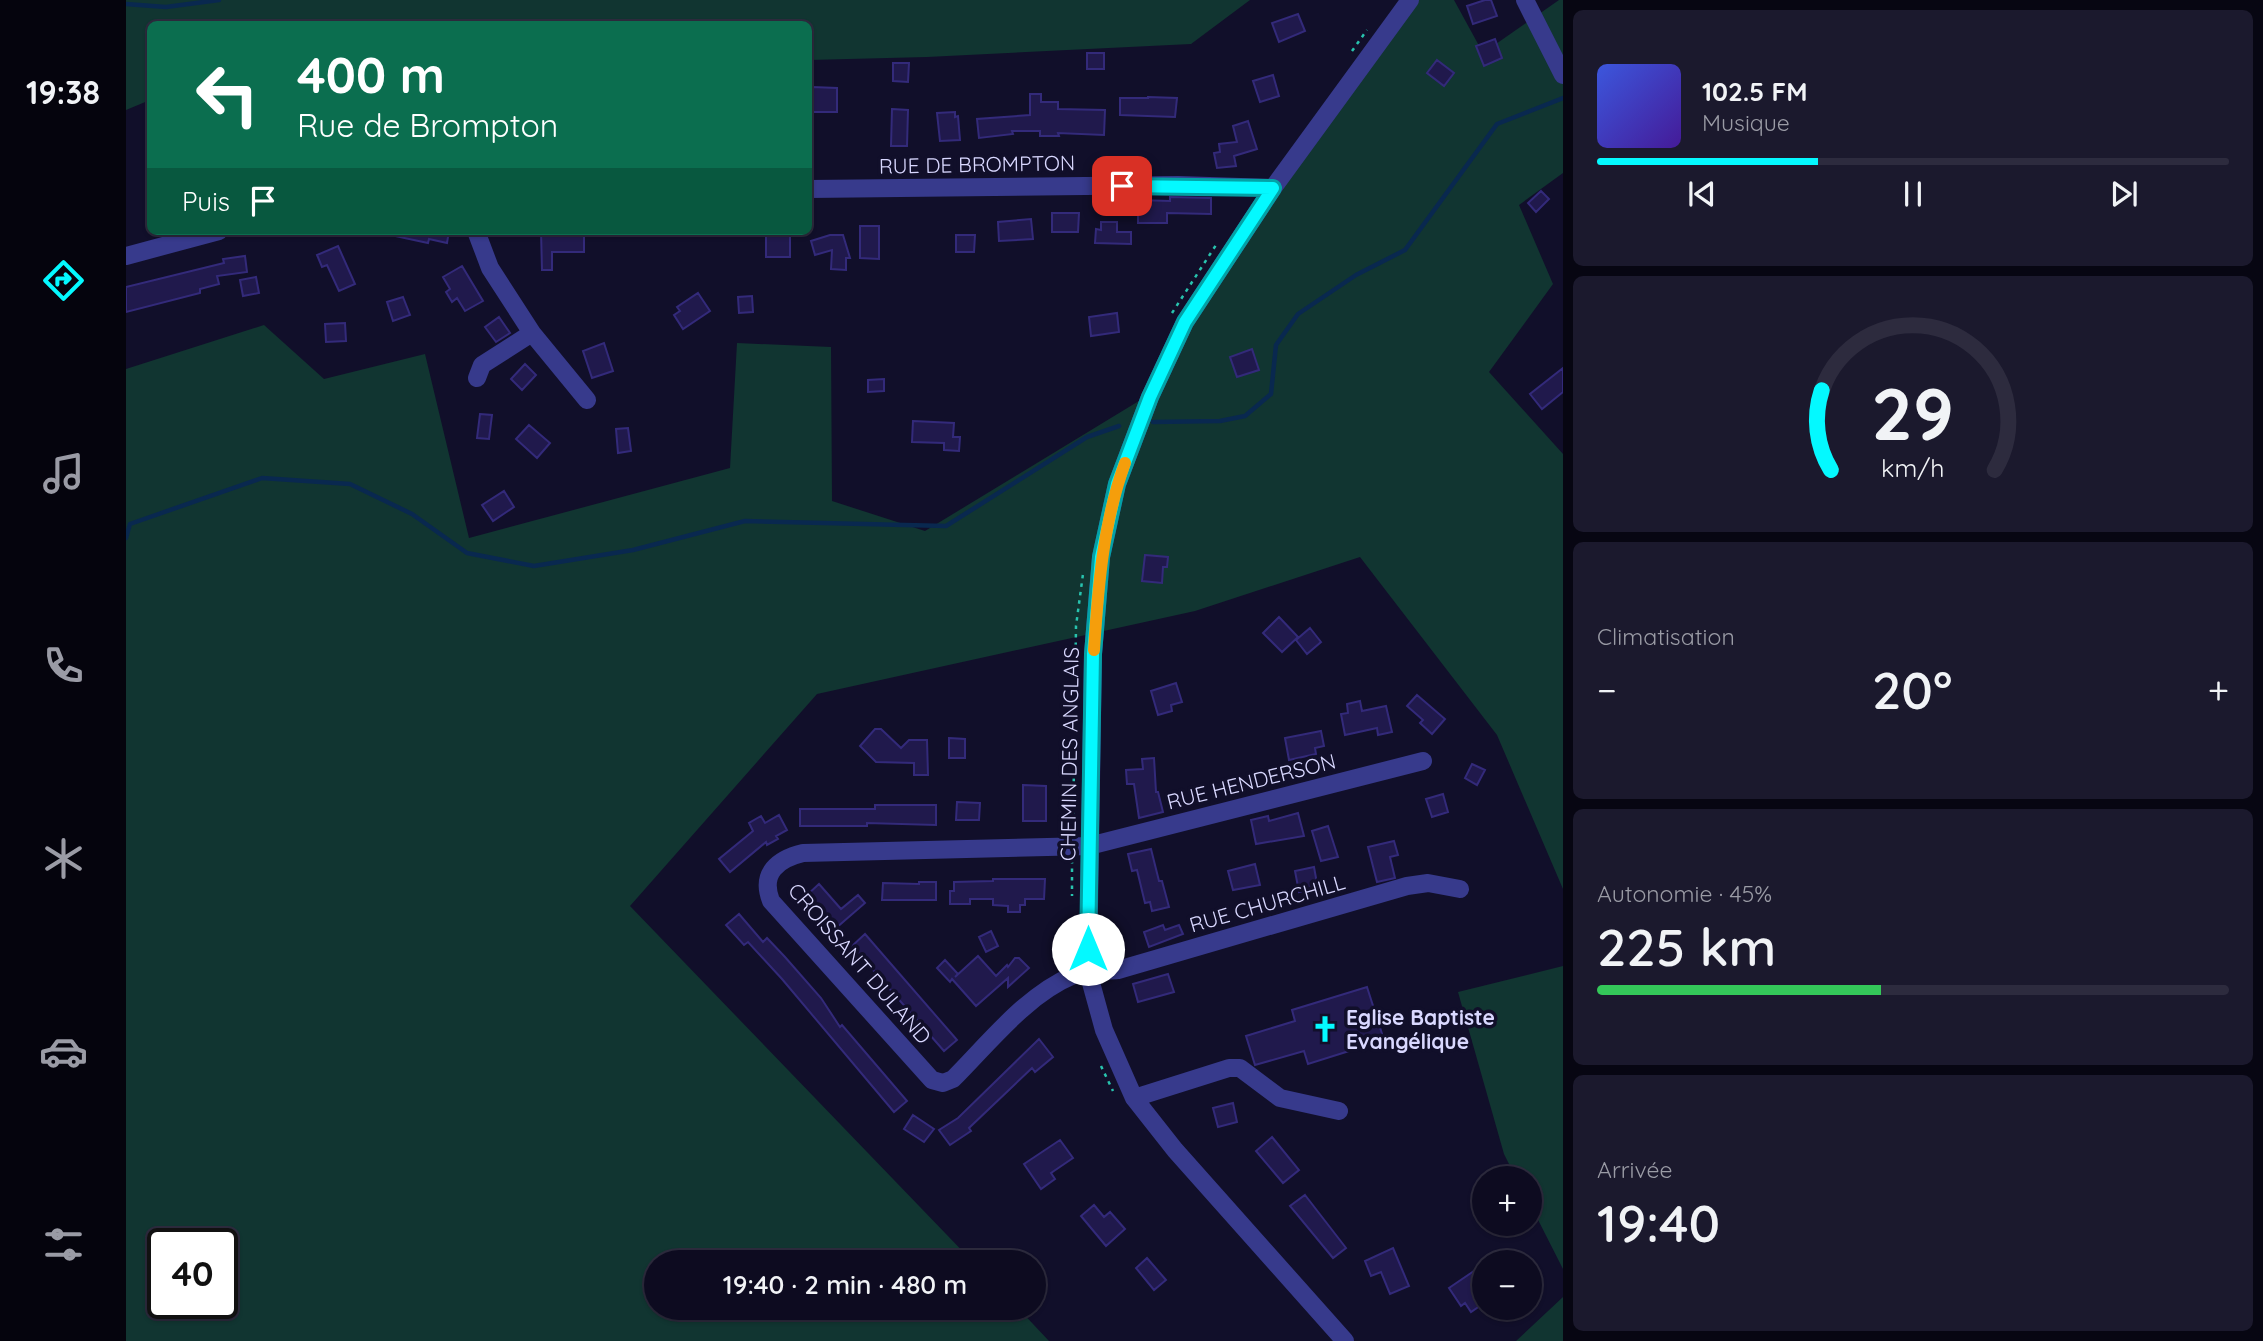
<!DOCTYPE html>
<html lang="fr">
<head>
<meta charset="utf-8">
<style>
  :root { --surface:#0d0b20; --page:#1b192d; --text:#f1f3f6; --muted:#9a9ba5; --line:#2d2b3e; --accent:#04f9ff }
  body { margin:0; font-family:Quicksand,sans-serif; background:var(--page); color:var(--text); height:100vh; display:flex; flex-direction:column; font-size:26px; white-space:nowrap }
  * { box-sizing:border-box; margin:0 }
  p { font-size:23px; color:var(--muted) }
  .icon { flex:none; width:38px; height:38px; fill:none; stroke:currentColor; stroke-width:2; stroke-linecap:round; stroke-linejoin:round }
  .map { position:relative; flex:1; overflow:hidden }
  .details { display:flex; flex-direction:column; gap:10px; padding:10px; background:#070612; width:700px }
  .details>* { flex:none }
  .hud { position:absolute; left:21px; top:21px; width:665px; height:214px; border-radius:10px; box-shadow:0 2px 5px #0004,0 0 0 2px var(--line); background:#0b6e4f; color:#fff; overflow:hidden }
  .buttons { position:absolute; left:1346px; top:1166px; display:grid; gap:14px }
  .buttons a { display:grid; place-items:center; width:70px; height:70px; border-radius:50%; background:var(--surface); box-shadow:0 2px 5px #0004,0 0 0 2px var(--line); font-size:35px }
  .speed { position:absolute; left:21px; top:1228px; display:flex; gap:14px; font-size:35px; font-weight:700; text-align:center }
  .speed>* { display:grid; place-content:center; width:91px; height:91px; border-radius:50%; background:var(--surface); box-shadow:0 2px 5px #0004,0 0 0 2px var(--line); line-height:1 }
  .speed .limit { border:4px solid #111; border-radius:10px; background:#fff; color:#111 }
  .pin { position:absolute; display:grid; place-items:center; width:60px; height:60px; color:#fff; margin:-30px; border-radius:14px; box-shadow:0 4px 10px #0006 }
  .me { position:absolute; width:77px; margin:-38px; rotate:0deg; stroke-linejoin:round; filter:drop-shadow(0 0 5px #0008) }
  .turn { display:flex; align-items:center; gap:24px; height:147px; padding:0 35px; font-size:32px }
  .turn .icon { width:91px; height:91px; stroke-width:2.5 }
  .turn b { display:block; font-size:49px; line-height:60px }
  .then { display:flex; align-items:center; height:66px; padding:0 35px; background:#0003; gap:14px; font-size:26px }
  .big { font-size:52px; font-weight:600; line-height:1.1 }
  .details .widget { flex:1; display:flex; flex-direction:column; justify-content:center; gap:10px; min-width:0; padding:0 24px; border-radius:10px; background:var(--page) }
  .details .dial { align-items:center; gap:0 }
  .dial svg { height:182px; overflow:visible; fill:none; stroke:var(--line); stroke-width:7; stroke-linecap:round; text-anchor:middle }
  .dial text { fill:var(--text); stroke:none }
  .song { display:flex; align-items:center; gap:21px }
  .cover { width:84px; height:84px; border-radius:10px; background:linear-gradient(135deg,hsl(230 70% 55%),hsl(260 70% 35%)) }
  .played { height:7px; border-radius:4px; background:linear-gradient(90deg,var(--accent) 35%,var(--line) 35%) }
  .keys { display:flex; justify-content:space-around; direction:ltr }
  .heat { display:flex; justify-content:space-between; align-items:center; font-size:38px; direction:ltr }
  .charge { height:10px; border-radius:5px; background:linear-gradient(90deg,#34c759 45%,var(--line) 0) }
  .trip { position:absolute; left:518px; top:1250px; width:402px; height:70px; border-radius:35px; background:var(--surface); box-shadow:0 2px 5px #0004,0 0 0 2px var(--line); font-weight:600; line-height:70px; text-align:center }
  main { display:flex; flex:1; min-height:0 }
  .menu { display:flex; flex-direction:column; width:126px; justify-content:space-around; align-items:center; background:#05040d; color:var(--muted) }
  .menu .icon { width:49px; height:49px }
  .menu .active { color:var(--accent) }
  .menu b { font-size:32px; color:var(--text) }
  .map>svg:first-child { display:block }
</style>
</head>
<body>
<main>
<nav class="menu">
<b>19:38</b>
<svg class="icon active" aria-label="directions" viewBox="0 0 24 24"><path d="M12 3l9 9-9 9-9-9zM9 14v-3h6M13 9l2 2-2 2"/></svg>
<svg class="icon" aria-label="music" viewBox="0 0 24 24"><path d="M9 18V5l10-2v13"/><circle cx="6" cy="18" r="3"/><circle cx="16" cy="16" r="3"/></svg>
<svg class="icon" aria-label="phone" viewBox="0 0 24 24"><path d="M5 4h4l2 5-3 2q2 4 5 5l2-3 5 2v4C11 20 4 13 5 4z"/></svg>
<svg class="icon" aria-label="climate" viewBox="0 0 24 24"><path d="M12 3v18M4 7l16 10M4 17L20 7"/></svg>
<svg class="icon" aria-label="car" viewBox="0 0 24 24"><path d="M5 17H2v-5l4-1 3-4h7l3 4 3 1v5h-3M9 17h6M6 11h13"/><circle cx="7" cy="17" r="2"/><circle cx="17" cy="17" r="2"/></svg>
<svg class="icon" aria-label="filters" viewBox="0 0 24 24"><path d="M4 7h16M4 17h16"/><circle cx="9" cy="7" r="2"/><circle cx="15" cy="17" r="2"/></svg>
</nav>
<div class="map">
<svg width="1437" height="1341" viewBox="0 0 1437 1341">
  <rect width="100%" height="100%" fill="#110f2a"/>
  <path fill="#113531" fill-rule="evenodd" d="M0,0h1124l-59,44 -264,13 -118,3 -1,-36h-658v76l-24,10z
    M1292,0h36l29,53 76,-53h4v173l-44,32 34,79 -64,88 74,82v435l-66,-154 -137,-178 -165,54 -378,83 -187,212 343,356h-317v45h361l32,34h-923v-972l138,-44 60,54 101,-25 44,184 261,-70 7,-125 94,4 1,154 93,30 227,-138 117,-192zM37,1244h59v60h-59z
    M1437,966v303l-33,-65v-26h-14l-12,-24 -46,-162z
    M1437,1297v44h-47z"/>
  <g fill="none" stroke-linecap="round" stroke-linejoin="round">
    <path stroke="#09284f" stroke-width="4.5" d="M0,4l40,3 53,-7
      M1027,422l67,-1 25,-5 26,-22 5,-49 22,-31 58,-39 49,-25 92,-126 66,-26
      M0,538l4,-14 132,-46 88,6 62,30 55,39 67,13 99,-16 112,-29 201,5 141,-89 32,-11"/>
  </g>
  <path fill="#20194c" stroke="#332a7a" stroke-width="2" d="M1359,0h6l6,16 -24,8 -6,-18z
    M1172,14l7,17 -26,11 -7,-19z
    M1369,39l7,19 -18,8 -8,-20z
    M961,53h17v16h-17z
    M1311,60l17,13 -10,13 -17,-13z
    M767,63h16l-1,19 -15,-1z
    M1147,75l6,21 -19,6 -7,-21z
    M686,87l25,1v24h-25z
    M904,94h11v8h17v7l47,1 -1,25 -46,-2 1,3h-19v-5h-28l1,3 -34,4 -2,-19 53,-4z
    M1022,97l29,1 -2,19 -55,-2v-17h28z
    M766,109l16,1 -1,36h-16z
    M829,112v5l3,-1 2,24 -20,1 -3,-28z
    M1122,121l9,28 -23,7 2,10 -19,2 -3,-15 6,-1 -1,-8 18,-2 -4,-16z
    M1415,191l8,8 -13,13 -8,-9z
    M1044,197l41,1v16l-44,-1v10h-29v-23l32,1z
    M926,213h27l-1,19h-26z
    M905,219l2,20 -34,2 -1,-19z
    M975,222h16v10h14v12l-36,-1 1,-14 5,1z
    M734,226h19v33l-19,-1z
    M269,231h54l-2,12 -18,-4 -1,4 -33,-7z
    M415,231h43v21h-32v18h-10z
    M640,231h24v26h-24z
    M704,235h13l7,23h-4v12l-15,-1 1,-19 -17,5 -4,-14z
    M830,235h19l-1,17h-18z
    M212,246l17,38 -16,7 -12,-26 -5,2 -5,-12z
    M119,256l2,16 -30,4 2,8 -19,5v4l-74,19v-25l98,-24 -1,-4z
    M336,266l21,35 -18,10 -8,-13 -5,4 -6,-10 4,-3 -7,-12z
    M130,277l3,16 -16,3 -3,-16z
    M572,293l12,18 -27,18 -9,-14 6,-4 -3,-4z
    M626,296l1,16 -14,1 -1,-16z
    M277,297l7,18 -17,6 -6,-19z
    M991,313l2,19 -28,4 -2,-19z
    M373,317l11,16 -14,9 -11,-15z
    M219,323l1,18 -20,1 -1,-18z
    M478,343l9,28 -21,7 -9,-27z
    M1126,349l7,21 -22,7 -7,-20z
    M399,364l11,11 -14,15 -11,-11z
    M1437,368v24l-21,17 -12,-15z
    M758,379v12l-16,1v-12z
    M354,414l12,1 -3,24 -12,-1z
    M787,421l41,2 -1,14h7l-1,14 -15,-1v-7l-32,-1z
    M403,425l21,18 -13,15 -21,-19z
    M502,428l3,23 -13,2 -2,-24z
    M378,491l10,16 -21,14 -11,-16z
    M1019,555l23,2 -1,10h-4l-1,16 -20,-2z
    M1153,617l19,20 -16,15 -19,-19z
    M1184,628l11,14 -14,12 -11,-14z
    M1050,683l6,19 -11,3 1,6 -14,4 -7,-24z
    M1291,695l28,24 -13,15 -12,-11 3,-3 -16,-14z
    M1234,701l2,10 24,-5 6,26 -14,3 -1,-7 -32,7 -4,-21 7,-1 -1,-9z
    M749,729h6l20,19 8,-8h18l1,35h-14v-12l-38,-1 -16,-16z
    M1195,731l3,15 -9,2 1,6 -27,6 -4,-22z
    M823,738l16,1v19h-16z
    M1028,758l2,34h2l5,20 -24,6 -5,-34h-7l-1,-14 17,-1 -1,-10z
    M1346,764l13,6 -8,15 -12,-7z
    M897,785l23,1v35h-23z
    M1317,794l5,18 -16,5 -6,-18z
    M831,802l23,1 -1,17h-23z
    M749,805h61v20l-69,-2v3h-67v-17h75z
    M1172,813l6,23 -48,8 -5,-24 17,-4 1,5z
    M653,815l8,15 -11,6 2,3 -11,6 -1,-3 -36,30 -11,-13 34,-28 -4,-8 12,-7 4,7z
    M1202,826l10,31 -17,4 -9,-30z
    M1268,841l4,14 -8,2 5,21 -18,4 -9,-35z
    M1025,849l8,32h3l7,26 -17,4 -2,-9 -5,1 -8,-33 -5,1 -4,-17z
    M1129,864l5,21 -27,5 -5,-19z
    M1188,867l4,22 -19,3 -4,-21z
    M867,879h52l-1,20h-19v6h-5v7h-12v-6l-15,-1v-6h-23v5h-20v-13h4v-9l39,-1z
    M793,882h17v18h-54l1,-17 36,1z
    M693,884l22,25 17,-14 7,8 -29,25 -29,-33z
    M613,914l24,28 4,-4 18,19 36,41 19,29 2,-2 65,76 -13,11 -112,-133 -34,-37 -4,3 -18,-20z
    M1037,925l2,5 14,-5 4,9 -34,13 -5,-15z
    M865,931l7,15 -12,6 -7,-15z
    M739,934l92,106 -13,11 -92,-105z
    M852,956l18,20 11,-11 1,2 7,-9h4l10,10 -21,19v-9l-32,28 -24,-27 -2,3 -13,-14 8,-8 13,14 -3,3z
    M1042,974l6,18 -36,10 -5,-18z
    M1241,987l17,53 -76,24 -4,-13 -49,14 -9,-29 49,-15 -3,-11z
    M913,1039l14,18 -18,15 -3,-4 -63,60 2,3 -21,14 -11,-15 19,-12z
    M1107,1103l4,19 -19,5 -5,-19z
    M787,1115l21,14 -10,13 -20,-13z
    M1146,1137l27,33 -16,13 -27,-32z
    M934,1140l13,18 -22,15 4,6 -14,10 -17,-25z
    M1179,1195l41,53 -13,10 -43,-52z
    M968,1205l10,12 6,-5 15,17 -19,17 -25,-30z
    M1267,1248l16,38 -19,8 -9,-22 -10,4 -6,-15z
    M1021,1258l19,22 -12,10 -18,-22z
    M1348,1271l10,15v17l-13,9 -6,-9 -4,3 -12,-18z"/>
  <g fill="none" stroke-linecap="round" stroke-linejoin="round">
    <path stroke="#28c3ae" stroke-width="2.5" stroke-dasharray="3.5 5" stroke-linecap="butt" d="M1226,51l15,-21
      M1046,313l44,-68
      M947,833l3,-207 7,-52
      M946,860v36
      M975,1066l12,25"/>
    <path stroke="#373a8c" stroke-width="18" d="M1399,0l38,75
      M682,189l370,-4 95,3
      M350,231l14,37 42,65 55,67
      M0,256l93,-25
      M351,378l5,-13 50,-32
      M1297,761l-334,85 -286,7c-25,6 -43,20 -32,48l161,179 11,3 10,-4c36,-36 74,-85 121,-104 14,-5 30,-4 44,-5l289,-84 21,-3 32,6
      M1008,1098l95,-30h11l40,30 59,13
      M1219,1341l-170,-191 -41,-52 -30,-68 -16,-58 5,-318 8,-97 16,-73 33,-87 35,-75 88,-134 137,-188"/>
  </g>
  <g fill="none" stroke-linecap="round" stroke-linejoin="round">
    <defs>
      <path id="route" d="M962,949l5,-295 8,-97 16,-73 33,-87 35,-75 88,-134 -151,-2"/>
    </defs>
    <use href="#route" stroke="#03a2a6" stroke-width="18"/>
    <use href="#route" stroke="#04f9ff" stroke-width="12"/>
    <path stroke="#f59e0b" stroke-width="12" d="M968,650c4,-63 9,-127 31,-187"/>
  </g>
  <defs>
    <symbol id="church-bare" viewBox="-9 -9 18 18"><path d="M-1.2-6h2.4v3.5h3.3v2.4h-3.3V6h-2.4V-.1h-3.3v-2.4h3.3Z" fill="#04f9ff" stroke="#110f2a" stroke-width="2.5" paint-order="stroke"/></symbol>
  </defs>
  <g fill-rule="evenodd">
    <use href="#church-bare" x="1180" y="1010" width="38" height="38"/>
  </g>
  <g text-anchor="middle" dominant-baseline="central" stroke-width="7" stroke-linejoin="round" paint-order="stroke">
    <g font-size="21" fill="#d9d8ff" stroke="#110f2a">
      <text transform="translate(851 164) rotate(-1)">RUE DE BROMPTON</text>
      <text transform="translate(943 754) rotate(-89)">CHEMIN DES ANGLAIS</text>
      <text transform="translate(1125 781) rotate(-14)">RUE HENDERSON</text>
      <text transform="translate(1141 903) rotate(-16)">RUE CHURCHILL</text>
      <text transform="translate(734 963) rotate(49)">CROISSANT DULAND</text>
    </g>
    <g font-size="21" font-weight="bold" fill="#d9d8ff" stroke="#110f2a" text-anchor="start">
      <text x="1220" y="1017">Eglise Baptiste<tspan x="1220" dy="24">Evangélique</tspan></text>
    </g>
  </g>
</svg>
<div class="buttons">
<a>+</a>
<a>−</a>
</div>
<div class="speed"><div class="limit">40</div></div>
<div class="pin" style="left:996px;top:186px;background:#d93025"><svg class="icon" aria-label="arrive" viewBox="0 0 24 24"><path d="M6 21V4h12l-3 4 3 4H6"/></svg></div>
<svg class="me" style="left:962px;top:949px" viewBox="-20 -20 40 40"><circle r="19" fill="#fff"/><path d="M0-13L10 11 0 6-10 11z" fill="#04f9ff"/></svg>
<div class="trip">19:40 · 2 min · 480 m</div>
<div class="hud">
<div class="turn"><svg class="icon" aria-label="left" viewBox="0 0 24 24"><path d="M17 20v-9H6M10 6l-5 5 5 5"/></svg><div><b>400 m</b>Rue de Brompton</div></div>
<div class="then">Puis<svg class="icon" aria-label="arrive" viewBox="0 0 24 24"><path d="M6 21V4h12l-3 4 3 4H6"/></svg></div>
</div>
</div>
<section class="details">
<div class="widget">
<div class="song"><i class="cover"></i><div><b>102.5 FM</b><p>Musique</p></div></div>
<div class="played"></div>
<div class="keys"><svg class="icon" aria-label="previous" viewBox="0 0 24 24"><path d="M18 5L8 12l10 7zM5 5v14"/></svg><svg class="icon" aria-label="pause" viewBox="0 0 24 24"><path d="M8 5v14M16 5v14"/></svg><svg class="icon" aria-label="next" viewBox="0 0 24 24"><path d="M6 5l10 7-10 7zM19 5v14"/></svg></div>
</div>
<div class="widget dial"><svg viewBox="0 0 100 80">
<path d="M14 69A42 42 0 1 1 86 69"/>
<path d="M14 69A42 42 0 0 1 10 34" stroke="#04f9ff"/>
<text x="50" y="56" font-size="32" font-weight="700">29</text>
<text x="50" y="72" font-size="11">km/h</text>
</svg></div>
<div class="widget"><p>Climatisation</p>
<div class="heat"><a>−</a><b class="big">20°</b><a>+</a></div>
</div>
<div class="widget"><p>Autonomie · 45%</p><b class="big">225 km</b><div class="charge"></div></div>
<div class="widget"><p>Arrivée</p><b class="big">19:40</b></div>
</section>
</main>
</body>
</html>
